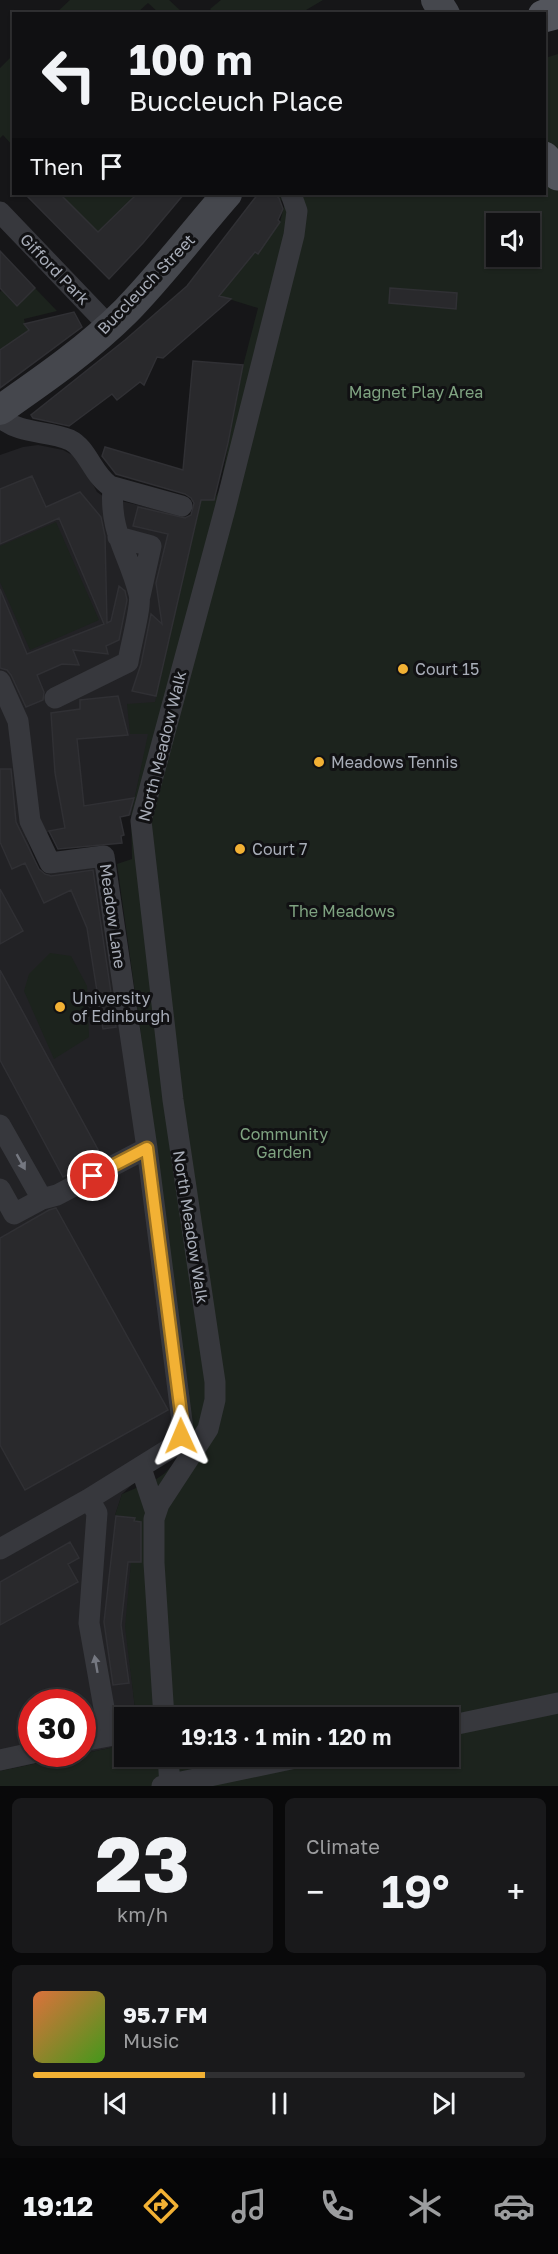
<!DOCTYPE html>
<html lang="en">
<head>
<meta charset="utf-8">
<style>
  :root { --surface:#101012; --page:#19191b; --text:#f1f3f6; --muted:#9c9d9f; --line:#303032; --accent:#f2b134 }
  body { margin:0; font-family:"Golos Text",sans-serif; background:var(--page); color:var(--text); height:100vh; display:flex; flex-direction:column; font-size:22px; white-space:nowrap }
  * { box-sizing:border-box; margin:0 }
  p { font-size:20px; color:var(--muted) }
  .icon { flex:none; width:33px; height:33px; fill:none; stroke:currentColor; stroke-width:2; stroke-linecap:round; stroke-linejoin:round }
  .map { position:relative; height:1786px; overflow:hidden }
  .drawer { display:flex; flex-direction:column; gap:12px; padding:12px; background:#09090a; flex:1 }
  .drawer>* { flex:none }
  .guide { position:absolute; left:12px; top:12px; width:534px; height:183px; border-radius:0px; box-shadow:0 2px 4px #0004,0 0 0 2px var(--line); background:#101012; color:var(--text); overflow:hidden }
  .buttons { position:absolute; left:486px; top:213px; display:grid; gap:12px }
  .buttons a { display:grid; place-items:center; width:54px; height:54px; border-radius:0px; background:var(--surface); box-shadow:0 2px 4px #0004,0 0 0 2px var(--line); font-size:30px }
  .speed { position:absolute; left:18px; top:1689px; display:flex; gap:12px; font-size:30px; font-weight:700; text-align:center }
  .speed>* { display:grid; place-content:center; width:78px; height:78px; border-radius:50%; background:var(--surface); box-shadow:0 2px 4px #0004,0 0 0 2px var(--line); line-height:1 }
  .speed .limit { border:9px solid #d22; background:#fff; color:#111 }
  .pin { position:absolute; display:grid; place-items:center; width:51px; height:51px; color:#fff; margin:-26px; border:3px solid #fff; border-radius:50%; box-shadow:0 2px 6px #0007 }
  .me { position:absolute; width:66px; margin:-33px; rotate:359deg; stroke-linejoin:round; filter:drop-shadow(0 0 4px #0008) }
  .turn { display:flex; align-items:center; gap:21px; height:126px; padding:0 18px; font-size:27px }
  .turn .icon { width:78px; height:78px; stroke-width:2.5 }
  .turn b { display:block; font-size:42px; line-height:51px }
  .then { display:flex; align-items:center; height:57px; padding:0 18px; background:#0003; gap:12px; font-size:22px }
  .big { font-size:45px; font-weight:600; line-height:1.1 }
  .drawer .tile { flex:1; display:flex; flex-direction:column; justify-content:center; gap:9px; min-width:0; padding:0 21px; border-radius:9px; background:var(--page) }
  .drawer .dial { align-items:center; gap:0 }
  .dial b { font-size:78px; line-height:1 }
  .song { display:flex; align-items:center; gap:18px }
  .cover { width:72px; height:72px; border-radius:9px; background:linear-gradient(135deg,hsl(20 70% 55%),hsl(100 70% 35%)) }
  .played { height:6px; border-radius:3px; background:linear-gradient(90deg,var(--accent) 35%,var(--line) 35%) }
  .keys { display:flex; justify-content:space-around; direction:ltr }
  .heat { display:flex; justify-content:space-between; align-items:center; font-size:33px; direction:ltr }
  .drawer .tiles { flex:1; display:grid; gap:12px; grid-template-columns:1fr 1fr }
  .tile:last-child { grid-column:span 2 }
  .trip { position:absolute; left:114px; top:1707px; width:345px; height:60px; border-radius:0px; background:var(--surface); box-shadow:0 2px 4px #0004,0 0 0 2px var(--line); font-weight:600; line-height:60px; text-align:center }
  .menu { display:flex; height:96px; justify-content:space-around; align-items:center; background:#060607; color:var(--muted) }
  .menu .icon { width:42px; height:42px }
  .menu .on { color:var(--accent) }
  .menu b { font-size:27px; color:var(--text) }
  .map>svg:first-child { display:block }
</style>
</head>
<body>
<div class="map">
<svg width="558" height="1786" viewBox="0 0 558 1786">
  <rect width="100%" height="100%" fill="#161618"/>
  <path fill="#222225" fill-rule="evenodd" d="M38,445l25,5 11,6 8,8 15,28 7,5 93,22 -66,296 -105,22 15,38 55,-8 84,573 -58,54 -7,21 20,3 -9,109 10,90 -12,1v27l-124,26v-1316l23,-8zM32,1702h50v52h-50z"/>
  <path fill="#1c231d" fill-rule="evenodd" d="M70,0h99l14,13h-24l-11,-10 -11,10h-81z
    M221,0h102l-22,13h-87l-4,-4z
    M558,54v1732h-558v-15l124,-26v11h324v-38l-312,-1 -11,-90 10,-109 -20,-3 7,-21 33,-14 10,-7 20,-21 -44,-417 -24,-171 15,-5 -1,-44 17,-81h-18l-3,-30 28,-2 46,-202h13l6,-11 23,-123 15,-58 -39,-12 36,-44 3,2 22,-32 5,-19 -12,-9h271l1,-136zM496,224h34v32h-34z
    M13,55v91l-10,-11 -3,3v-70z
    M60,194h77l-22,22 -11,30 -8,-16z
    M35,288l22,23 -33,8 1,5 5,-1 -3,4 2,3 -29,20v-58l2,-2 15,15z
    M56,522l43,98 -69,30 -30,-68v-36z
    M50,953l21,3 16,30 2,51 -35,22 -30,-68 5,-17z"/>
  <path fill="#29292c" stroke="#303034" stroke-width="1.5" d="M25,194h35l38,38 39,-38h47l-41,49 -34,36z
    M258,194h15l6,4 4,11 -5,11 2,2 -22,32 -3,-2 -36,44 12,3 -68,59 -6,-1 -13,28 -4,-3 -23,18 -5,-6 -43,32 -36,-8 -2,-3 94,-75 62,-54z
    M0,251l35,37 -18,18 -17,-18z
    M390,288l67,5 -1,16 -67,-6z
    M74,312l8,15 -82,61v-38l29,-20 -5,-6z
    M193,361l50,4 -15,78 -14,57h-13l-45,196 -24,-5 9,-27 10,-50 11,10 -6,-41 12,-49 -35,-8 5,-19 47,11 6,-3 3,-12 -3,-5 -6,-4 -69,-20 -14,-18 3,-9 78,23z
    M32,476l14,31 34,-15 21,25 4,19 2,87 4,-2 8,-35 6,5 2,9 -8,40 -13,6 2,8 -35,-4 6,15 -17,-1 -25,11 7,17 -1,8 -17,7 -15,-32 -4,-5 -7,-2v-79l27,65 77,-30 -45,-106 -59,26v-55z
    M118,696l10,39 -51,4 7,67 50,-8 -5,17 -9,2 4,18 -3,1 1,7 -64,6 -9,-18 16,-3 -10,-55 -4,-60 29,-4v-9z
    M0,769h11l5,53 23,47 6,5 6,2 42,-6 23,157 -13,2 -16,-101 -16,-38 -27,13 -19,-40 -13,6 -12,-27z
    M0,889l23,42 -23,13z
    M0,970l102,187 -39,20 -63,-117z
    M56,1208l112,202 -143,80 -25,-45v-207l49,-28z
    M116,1516l19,2 -1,3 7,1v40h-13l-7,63 8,58 -16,2 -9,-63z
    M70,1542l9,16 -11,6 10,18 -78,43v-43z"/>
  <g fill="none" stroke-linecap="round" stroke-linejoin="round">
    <path stroke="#37383d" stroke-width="21" d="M0,212l109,114
      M0,417c20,18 47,13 70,23 17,8 23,35 40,46l72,20
      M118,537l33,9 -11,50
      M0,681l18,40 12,100 20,42 54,-7 43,292 36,281 -2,7 -10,12 -82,51 -89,50
      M55,698l73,-36c2,-14 14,-57 11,-68 -10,-41 -30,-61 -26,-107
      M0,1125l42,74
      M0,1189l14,25 28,-15 15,-4 90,-47
      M141,1468l14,42
      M164,1718l-10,-155v-44l5,-15 49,-75 7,-29v-18l-42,-282 -32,-279 84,-312 69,-274 3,-24 -6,-17
      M448,1726l110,-23
      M82,1741l27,-5 -20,-113 8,-110 -8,-14
      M168,1756l2,30
      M0,1760l32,-7
      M162,1786l143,-30"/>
    <path stroke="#45474d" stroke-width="30" d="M436,0l9,14
      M0,410c43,-30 88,-61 126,-99 36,-37 67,-78 101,-117"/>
    <path stroke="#53555c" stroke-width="33" d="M544,16l14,-4
      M544,158l14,16"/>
  </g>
  <defs><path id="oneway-solid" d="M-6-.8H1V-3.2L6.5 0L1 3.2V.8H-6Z" transform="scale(1.5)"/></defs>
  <g fill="#757881">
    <use href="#oneway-solid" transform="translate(21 1162) rotate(61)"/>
    <use href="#oneway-solid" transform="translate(96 1664) rotate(-100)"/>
  </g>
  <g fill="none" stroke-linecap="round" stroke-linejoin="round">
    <defs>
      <path id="route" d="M93,1176l54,-28 36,281 -2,7"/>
    </defs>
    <use href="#route" stroke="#9d7322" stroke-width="15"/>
    <use href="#route" stroke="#f2b134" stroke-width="10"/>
  </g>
  <g fill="#f2b134" stroke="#111113" stroke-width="2">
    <circle cx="403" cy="669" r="6"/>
    <circle cx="319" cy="762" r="6"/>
    <circle cx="240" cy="849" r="6"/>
    <circle cx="60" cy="1007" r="6"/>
  </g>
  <g text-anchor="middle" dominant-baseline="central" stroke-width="6" stroke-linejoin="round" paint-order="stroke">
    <g font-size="16" fill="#a8adb8" stroke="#111113">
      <text transform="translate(55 269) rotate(46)">Gifford Park</text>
      <text transform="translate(146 284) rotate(-46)">Buccleuch Street</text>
      <text transform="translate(162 746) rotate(-76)">North Meadow Walk</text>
      <text transform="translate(113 916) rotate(82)">Meadow Lane</text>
      <text transform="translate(191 1227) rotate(81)">North Meadow Walk</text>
    </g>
    <g font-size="16" fill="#7fa381" stroke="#111113">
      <text x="416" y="392">Magnet Play Area</text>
      <text x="342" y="911">The Meadows</text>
      <text x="284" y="1134">Community<tspan x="284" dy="18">Garden</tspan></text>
    </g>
    <g font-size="16" fill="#a8adb8" stroke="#111113" text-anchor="start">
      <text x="415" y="669">Court 15</text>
      <text x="331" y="762">Meadows Tennis</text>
      <text x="252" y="849">Court 7</text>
      <text x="72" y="998">University<tspan x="72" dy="18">of Edinburgh</tspan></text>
    </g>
  </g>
</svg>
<div class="buttons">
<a><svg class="icon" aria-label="sound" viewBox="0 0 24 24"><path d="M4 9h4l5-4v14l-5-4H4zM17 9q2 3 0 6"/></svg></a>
</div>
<div class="speed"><div class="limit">30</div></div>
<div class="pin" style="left:93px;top:1176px;background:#d93025"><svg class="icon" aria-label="arrive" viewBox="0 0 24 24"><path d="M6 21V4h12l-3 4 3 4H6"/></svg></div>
<svg class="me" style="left:181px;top:1436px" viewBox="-20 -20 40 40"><path d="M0-17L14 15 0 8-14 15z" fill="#f2b134" stroke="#fff" stroke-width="4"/></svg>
<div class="trip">19:13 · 1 min · 120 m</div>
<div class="guide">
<div class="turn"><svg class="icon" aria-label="left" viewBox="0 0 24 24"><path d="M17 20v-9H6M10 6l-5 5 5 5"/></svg><div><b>100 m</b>Buccleuch Place</div></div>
<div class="then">Then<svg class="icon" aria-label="arrive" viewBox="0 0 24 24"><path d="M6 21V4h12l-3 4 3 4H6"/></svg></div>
</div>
</div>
<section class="drawer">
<div class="tiles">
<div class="tile dial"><b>23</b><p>km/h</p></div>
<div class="tile"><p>Climate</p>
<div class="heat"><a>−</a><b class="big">19°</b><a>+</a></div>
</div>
<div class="tile">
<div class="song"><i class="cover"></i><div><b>95.7 FM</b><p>Music</p></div></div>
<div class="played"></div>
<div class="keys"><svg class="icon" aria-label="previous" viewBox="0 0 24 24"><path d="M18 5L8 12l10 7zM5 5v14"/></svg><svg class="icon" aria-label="pause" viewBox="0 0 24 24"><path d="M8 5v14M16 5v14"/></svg><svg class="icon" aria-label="next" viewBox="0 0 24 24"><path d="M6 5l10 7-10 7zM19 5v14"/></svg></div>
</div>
</div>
</section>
<nav class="menu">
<b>19:12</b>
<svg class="icon on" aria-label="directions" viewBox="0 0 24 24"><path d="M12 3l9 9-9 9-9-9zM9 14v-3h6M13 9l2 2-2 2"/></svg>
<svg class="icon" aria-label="music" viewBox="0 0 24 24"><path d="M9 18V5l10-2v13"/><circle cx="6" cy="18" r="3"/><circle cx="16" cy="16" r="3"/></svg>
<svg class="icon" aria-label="phone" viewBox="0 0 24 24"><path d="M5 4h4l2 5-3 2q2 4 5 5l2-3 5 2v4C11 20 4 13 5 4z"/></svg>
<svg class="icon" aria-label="climate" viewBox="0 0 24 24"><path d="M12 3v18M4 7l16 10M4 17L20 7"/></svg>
<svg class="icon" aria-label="car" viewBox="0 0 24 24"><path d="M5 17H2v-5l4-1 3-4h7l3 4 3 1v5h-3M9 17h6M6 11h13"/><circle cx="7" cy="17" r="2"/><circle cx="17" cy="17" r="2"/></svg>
</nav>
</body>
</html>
